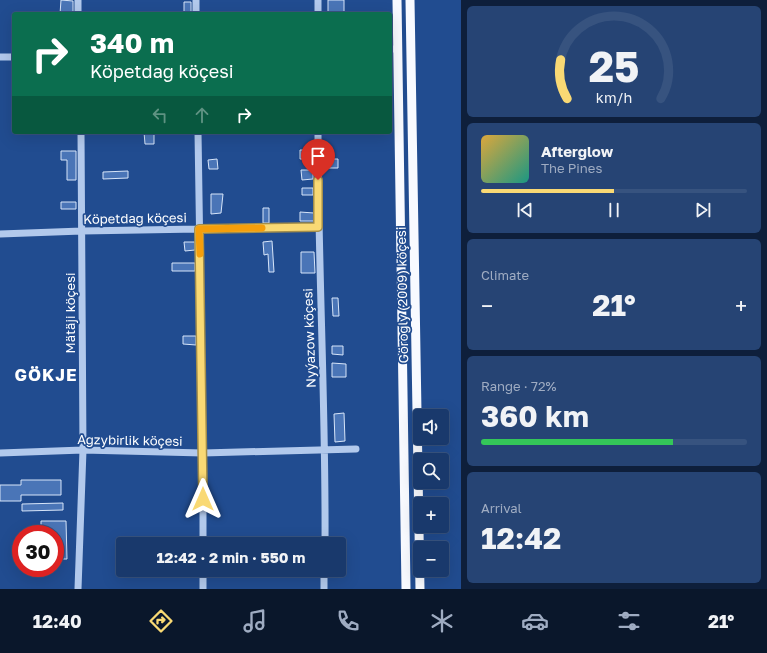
<!DOCTYPE html>
<html lang="en">
<head>
<meta charset="utf-8">
<style>
  :root { --surface:#19396c; --page:#264474; --text:#f1f3f6; --muted:#9facc2; --line:#37537f; --accent:#f9d974 }
  body { margin:0; font-family:"Golos Text",sans-serif; background:var(--page); color:var(--text); height:100vh; display:flex; flex-direction:column; font-size:15px; white-space:nowrap }
  * { box-sizing:border-box; margin:0 }
  p { font-size:13px; color:var(--muted) }
  .icon { flex:none; width:22px; height:22px; fill:none; stroke:currentColor; stroke-width:2; stroke-linecap:round; stroke-linejoin:round }
  .map { position:relative; flex:1; overflow:hidden }
  .details { display:flex; flex-direction:column; gap:6px; padding:6px; background:#0e1f3b; width:306px }
  .details>* { flex:none }
  .banner { position:absolute; left:12px; top:12px; width:380px; height:122px; border-radius:4px; box-shadow:0 4px 16px #0002,0 0 0 1px var(--line); background:#0b6e4f; color:#fff; overflow:hidden }
  .fabs { position:absolute; left:413px; top:409px; display:grid; gap:8px }
  .fabs a { display:grid; place-items:center; width:36px; height:36px; border-radius:4px; background:var(--surface); box-shadow:0 4px 16px #0002,0 0 0 1px var(--line); font-size:20px }
  .speed { position:absolute; left:12px; top:525px; display:flex; gap:8px; font-size:20px; font-weight:700; text-align:center }
  .speed>* { display:grid; place-content:center; width:52px; height:52px; border-radius:50%; background:var(--surface); box-shadow:0 4px 16px #0002,0 0 0 1px var(--line); line-height:1 }
  .speed .limit { border:6px solid #d22; background:#fff; color:#111 }
  .pin { position:absolute; display:grid; place-items:center; width:34px; height:34px; color:#fff; margin:-41px -17px; border-radius:50% 50% 50% 0; rotate:-45deg; box-shadow:0 0 4px #0007 }
  .pin .icon { rotate:45deg }
  .me { position:absolute; width:44px; margin:-22px; rotate:0deg; stroke-linejoin:round; filter:drop-shadow(0 0 3px #0008) }
  .turn { display:flex; align-items:center; gap:14px; height:84px; padding:0 12px; font-size:18px }
  .turn .icon { width:52px; height:52px; stroke-width:2.5 }
  .turn b { display:block; font-size:28px; line-height:34px }
  .lanes { display:flex; align-items:center; height:38px; padding:0 12px; background:#0003; justify-content:center; gap:20px; direction:ltr }
  .lanes .off { opacity:.35 }
  .big { font-size:30px; font-weight:700; line-height:1.1 }
  .details .widget { flex:1; display:flex; flex-direction:column; justify-content:center; gap:6px; min-width:0; padding:0 14px; border-radius:6px; background:var(--page) }
  .details .dial { align-items:center; gap:0 }
  .dial svg { height:104px; overflow:visible; fill:none; stroke:var(--line); stroke-width:7; stroke-linecap:round; text-anchor:middle }
  .dial text { fill:var(--text); stroke:none }
  .song { display:flex; align-items:center; gap:12px }
  .cover { width:48px; height:48px; border-radius:6px; background:linear-gradient(135deg,hsl(40 70% 55%),hsl(170 70% 35%)) }
  .played { height:4px; border-radius:2px; background:linear-gradient(90deg,var(--accent) 50%,var(--line) 50%) }
  .keys { display:flex; justify-content:space-around; direction:ltr }
  .heat { display:flex; justify-content:space-between; align-items:center; font-size:22px; direction:ltr }
  .charge { height:6px; border-radius:3px; background:linear-gradient(90deg,#34c759 72%,var(--line) 0) }
  .trip { position:absolute; left:116px; top:537px; width:230px; height:40px; border-radius:4px; background:var(--surface); box-shadow:0 4px 16px #0002,0 0 0 1px var(--line); font-weight:700; line-height:40px; text-align:center }
  .dock { display:flex; height:64px; justify-content:space-around; align-items:center; background:#0a172b; color:var(--muted) }
  .dock .icon { width:28px; height:28px }
  .dock .on { color:var(--accent) }
  .dock b { font-size:18px; color:var(--text) }
  main { display:flex; flex:1; min-height:0 }
  .map>svg:first-child { display:block }
</style>
</head>
<body>
<main>
<div class="map">
<svg width="461" height="589" viewBox="0 0 461 589">
  <rect width="100%" height="100%" fill="#214c90"/>
  <path fill="#4a75b7" stroke="#d7e5f9" d="M61,0l12,1v13h-13z
    M328,0h16v14h-16z
    M184,2h7v12h-7z
    M144,132h10v12h-9z
    M300,150h13v9h-13z
    M61,151h15v29h-9v-20h-6z
    M217,159l1,10h-9l-1,-9z
    M329,159h9v9h-9z
    M301,170h12v9l-11,1z
    M128,171v7l-25,1v-7z
    M302,188h11v7h-11z
    M211,194h12l-2,19 -10,1z
    M61,202h15v7h-15z
    M263,208h6v15h-6z
    M300,212l14,1v8h-14z
    M272,241l2,31h-5l-1,-18 -4,1 -1,-13z
    M184,242h11v8l-10,1z
    M301,252h13l1,21h-14z
    M172,263h23v8h-23z
    M332,298h6l1,18h-6z
    M183,336h13v9l-13,-1z
    M332,346h11v9l-11,-1z
    M332,363l14,1v13h-14z
    M344,413l1,28 -10,1 -1,-28z
    M21,480h40v15h-40v6h-21v-16h21z
    M63,503v7l-41,1v-7z
    M41,521h25l1,38h-12v-25h-14z"/>
  <g fill="none" stroke-linecap="round" stroke-linejoin="round">
    <path stroke="#b2c9ec" stroke-width="7" d="M78,0v14
      M196,0v14
      M318,0v14
      M390,49h7
      M0,57h14
      M198,132l5,321v91
      M318,132c0,137 8,275 7,412
      M0,234l82,-3 236,-4
      M0,453l83,-3 120,3 153,-4
      M78,589l5,-139 -2,-318
      M203,589v-19
      M324,589v-19"/>
    <path stroke="#f8faff" stroke-width="9" d="M397,0l9,589
      M410,0l10,589"/>
  </g>
  <g fill="none" stroke-linecap="round" stroke-linejoin="round">
    <defs>
      <path id="route" d="M203,499l-4,-270 119,-2v-47"/>
    </defs>
    <use href="#route" stroke="#a28d4b" stroke-width="10"/>
    <use href="#route" stroke="#f9d974" stroke-width="7"/>
    <path stroke="#f59e0b" stroke-width="7" d="M200,254l-1,-25 63,-1"/>
  </g>
  <g text-anchor="middle" dominant-baseline="central" stroke-width="3.5" stroke-linejoin="round" paint-order="stroke">
    <g font-size="13" fill="#fff" stroke="#214c90">
      <text transform="translate(135 218) rotate(-1)">Köpetdag köçesi</text>
      <text transform="translate(402 295) rotate(-91)">Görogly (2009) köçesi</text>
      <text transform="translate(70 313) rotate(-90)">Mätäji köçesi</text>
      <text transform="translate(309 338) rotate(-92)">Nyýazow köçesi</text>
      <text transform="translate(130 440) rotate(1)">Agzybirlik köçesi</text>
    </g>
    <g font-size="17" font-weight="bold" letter-spacing="1" fill="#fff" stroke="#214c90">
      <text x="46" y="374">GÖKJE</text>
    </g>
  </g>
</svg>
<div class="fabs">
<a><svg class="icon" aria-label="sound" viewBox="0 0 24 24"><path d="M4 9h4l5-4v14l-5-4H4zM17 9q2 3 0 6"/></svg></a>
<a><svg class="icon" aria-label="search" viewBox="0 0 24 24"><circle cx="10" cy="10" r="6"/><path d="M15 15l6 6"/></svg></a>
<a>+</a>
<a>−</a>
</div>
<div class="speed"><div class="limit">30</div></div>
<div class="pin" style="left:318px;top:180px;background:#d93025"><svg class="icon" aria-label="arrive" viewBox="0 0 24 24"><path d="M6 21V4h12l-3 4 3 4H6"/></svg></div>
<svg class="me" style="left:203px;top:499px" viewBox="-20 -20 40 40"><path d="M0-17L14 15 0 8-14 15z" fill="#f9d974" stroke="#fff" stroke-width="4"/></svg>
<div class="trip">12:42 · 2 min · 550 m</div>
<div class="banner">
<div class="turn"><svg class="icon" aria-label="right" viewBox="0 0 24 24"><path d="M7 20v-9h11M14 6l5 5-5 5"/></svg><div><b>340 m</b>Köpetdag köçesi</div></div>
<div class="lanes"><svg class="icon off" aria-label="left" viewBox="0 0 24 24"><path d="M17 20v-9H6M10 6l-5 5 5 5"/></svg><svg class="icon off" aria-label="ahead" viewBox="0 0 24 24"><path d="M12 20V5M6 11l6-6 6 6"/></svg><svg class="icon" aria-label="right" viewBox="0 0 24 24"><path d="M7 20v-9h11M14 6l5 5-5 5"/></svg></div>
</div>
</div>
<section class="details">
<div class="widget dial"><svg viewBox="0 0 100 80">
<path d="M14 69A42 42 0 1 1 86 69"/>
<path d="M14 69A42 42 0 0 1 9 39" stroke="#f9d974"/>
<text x="50" y="56" font-size="32" font-weight="700">25</text>
<text x="50" y="72" font-size="11">km/h</text>
</svg></div>
<div class="widget">
<div class="song"><i class="cover"></i><div><b>Afterglow</b><p>The Pines</p></div></div>
<div class="played"></div>
<div class="keys"><svg class="icon" aria-label="previous" viewBox="0 0 24 24"><path d="M18 5L8 12l10 7zM5 5v14"/></svg><svg class="icon" aria-label="pause" viewBox="0 0 24 24"><path d="M8 5v14M16 5v14"/></svg><svg class="icon" aria-label="next" viewBox="0 0 24 24"><path d="M6 5l10 7-10 7zM19 5v14"/></svg></div>
</div>
<div class="widget"><p>Climate</p>
<div class="heat"><a>−</a><b class="big">21°</b><a>+</a></div>
</div>
<div class="widget"><p>Range · 72%</p><b class="big">360 km</b><div class="charge"></div></div>
<div class="widget"><p>Arrival</p><b class="big">12:42</b></div>
</section>
</main>
<nav class="dock">
<b>12:40</b>
<svg class="icon on" aria-label="directions" viewBox="0 0 24 24"><path d="M12 3l9 9-9 9-9-9zM9 14v-3h6M13 9l2 2-2 2"/></svg>
<svg class="icon" aria-label="music" viewBox="0 0 24 24"><path d="M9 18V5l10-2v13"/><circle cx="6" cy="18" r="3"/><circle cx="16" cy="16" r="3"/></svg>
<svg class="icon" aria-label="phone" viewBox="0 0 24 24"><path d="M5 4h4l2 5-3 2q2 4 5 5l2-3 5 2v4C11 20 4 13 5 4z"/></svg>
<svg class="icon" aria-label="climate" viewBox="0 0 24 24"><path d="M12 3v18M4 7l16 10M4 17L20 7"/></svg>
<svg class="icon" aria-label="car" viewBox="0 0 24 24"><path d="M5 17H2v-5l4-1 3-4h7l3 4 3 1v5h-3M9 17h6M6 11h13"/><circle cx="7" cy="17" r="2"/><circle cx="17" cy="17" r="2"/></svg>
<svg class="icon" aria-label="filters" viewBox="0 0 24 24"><path d="M4 7h16M4 17h16"/><circle cx="9" cy="7" r="2"/><circle cx="15" cy="17" r="2"/></svg>
<b>21°</b>
</nav>
</body>
</html>
